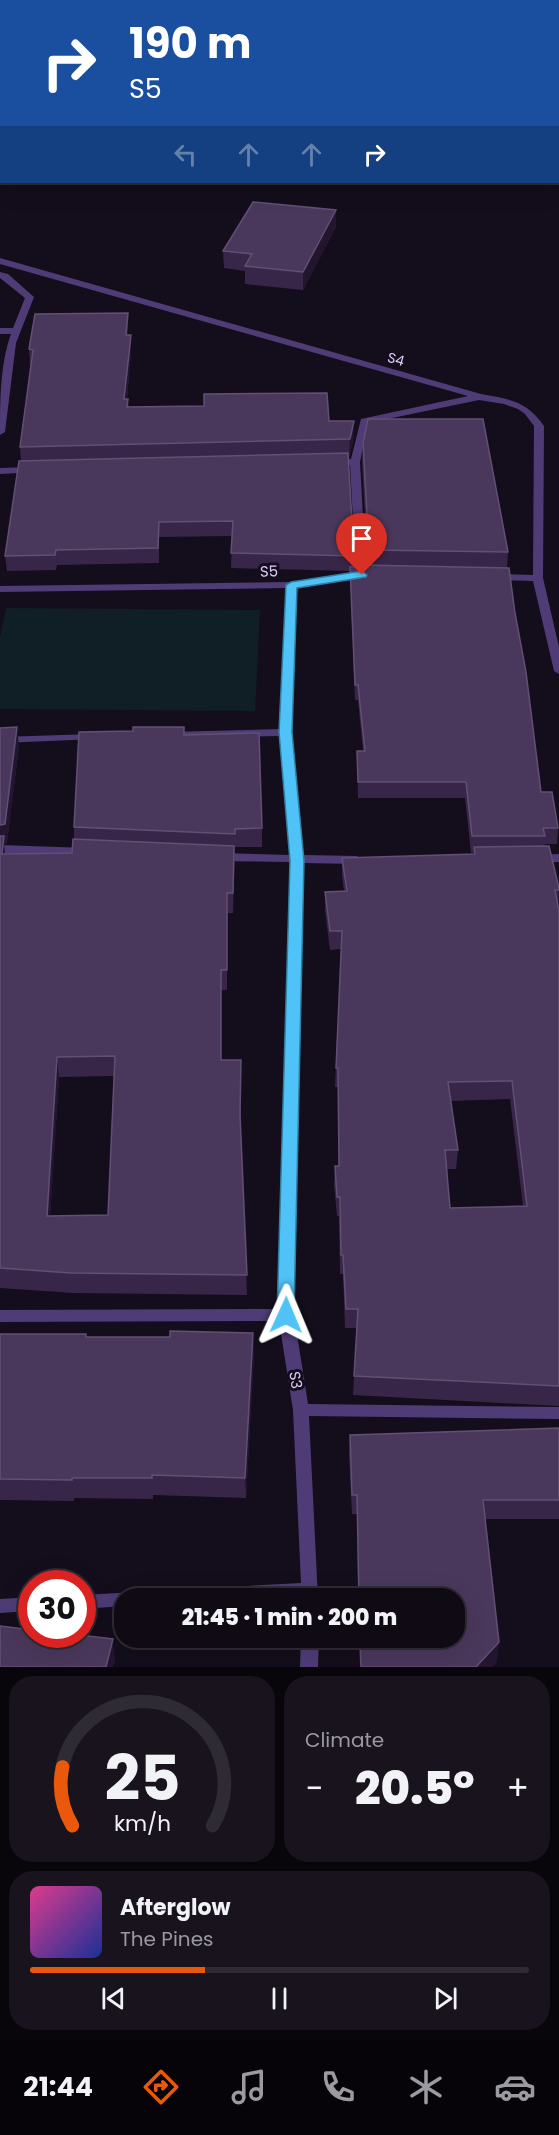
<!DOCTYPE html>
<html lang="en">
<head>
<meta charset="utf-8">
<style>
  :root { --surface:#0f0a14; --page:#18131d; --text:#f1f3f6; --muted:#9b9aa0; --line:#2f2b34; --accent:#ea580c }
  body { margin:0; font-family:Poppins,sans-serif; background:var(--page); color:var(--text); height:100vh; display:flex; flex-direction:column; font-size:22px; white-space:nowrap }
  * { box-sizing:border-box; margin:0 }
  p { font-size:20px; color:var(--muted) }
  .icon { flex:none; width:33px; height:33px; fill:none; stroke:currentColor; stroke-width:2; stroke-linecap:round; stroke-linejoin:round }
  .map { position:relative; height:1667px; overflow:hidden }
  .side { display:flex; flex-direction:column; gap:9px; padding:9px; background:#08060b; flex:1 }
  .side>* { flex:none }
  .guide { position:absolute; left:0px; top:0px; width:560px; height:183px; box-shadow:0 6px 24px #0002,0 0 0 2px var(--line); background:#1a4fa0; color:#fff; overflow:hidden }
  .speed { position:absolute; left:18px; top:1570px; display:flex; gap:12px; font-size:30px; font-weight:700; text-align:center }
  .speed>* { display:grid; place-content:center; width:78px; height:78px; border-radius:50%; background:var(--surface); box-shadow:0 6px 24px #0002,0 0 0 2px var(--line); line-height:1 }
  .speed .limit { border:9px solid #d22; background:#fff; color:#111 }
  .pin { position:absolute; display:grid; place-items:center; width:51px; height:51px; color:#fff; margin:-62px -26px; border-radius:50% 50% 50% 0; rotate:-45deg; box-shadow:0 0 6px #0007 }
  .pin .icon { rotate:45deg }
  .me { position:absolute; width:66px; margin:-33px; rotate:1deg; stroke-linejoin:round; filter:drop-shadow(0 0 4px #0008) }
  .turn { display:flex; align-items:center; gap:21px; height:126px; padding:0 30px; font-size:27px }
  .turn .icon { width:78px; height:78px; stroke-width:2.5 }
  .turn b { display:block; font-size:42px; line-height:51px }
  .lanes { display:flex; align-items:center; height:57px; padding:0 30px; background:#0003; justify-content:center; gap:30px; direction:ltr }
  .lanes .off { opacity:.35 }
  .big { font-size:45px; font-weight:800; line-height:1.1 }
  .side .widget { flex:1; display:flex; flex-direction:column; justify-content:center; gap:9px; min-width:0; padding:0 21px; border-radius:24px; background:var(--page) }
  .side .dial { align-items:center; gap:0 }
  .dial svg { height:156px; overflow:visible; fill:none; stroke:var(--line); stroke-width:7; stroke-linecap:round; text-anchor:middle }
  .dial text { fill:var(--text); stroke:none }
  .song { display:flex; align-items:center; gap:18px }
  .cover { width:72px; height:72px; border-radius:9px; background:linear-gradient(135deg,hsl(330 70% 55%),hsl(230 70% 35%)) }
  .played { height:6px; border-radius:3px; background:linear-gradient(90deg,var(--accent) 35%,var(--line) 35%) }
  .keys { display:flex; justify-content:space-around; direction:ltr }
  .heat { display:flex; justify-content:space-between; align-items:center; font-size:33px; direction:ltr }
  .side .tiles { flex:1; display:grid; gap:9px; grid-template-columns:1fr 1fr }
  .widget:last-child { grid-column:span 2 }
  .trip { position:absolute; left:114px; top:1588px; width:351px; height:60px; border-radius:24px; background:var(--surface); box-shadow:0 6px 24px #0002,0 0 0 2px var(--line); font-weight:800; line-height:60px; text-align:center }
  .menu { display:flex; height:96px; justify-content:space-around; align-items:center; background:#060408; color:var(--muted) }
  .menu .icon { width:42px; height:42px }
  .menu .active { color:var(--accent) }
  .menu b { font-size:27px; color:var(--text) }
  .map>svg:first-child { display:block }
</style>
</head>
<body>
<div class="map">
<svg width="559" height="1667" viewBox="0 0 559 1667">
  <rect width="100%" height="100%" fill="#140d1b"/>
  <path fill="#101f25" d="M6,608l254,2 -5,101 -255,-2v-72z"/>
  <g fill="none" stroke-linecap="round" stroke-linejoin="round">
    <path fill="#4f3c77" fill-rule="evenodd" d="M393,0h6v2h-6z
      M558,8h1v4h-1z
      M0,44h2v4h-2z
      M0,258l481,136c28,5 46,7 63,32l-1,152 16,69v27l-5,-3 -21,-90 -38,-1 -5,-3 5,-3 38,1 1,-149 -9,-12 -7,-5 -14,-5 -25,-4 -111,23 -8,39 6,110 5,3 -5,3 -70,9 -4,145 11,123 54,1 6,4 -6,4 -54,-1 -9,452 14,89 251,3v12l-250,-3 9,183h-194v7l-42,3v-14l219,-12 -8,-173 -14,-89 -279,1v-12l279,-1 12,-447 -73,-1 -6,-4 6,-4 72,2 -9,-119 -111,2 -6,-3 6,-3 110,-3 6,-141 -286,4v-6l291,-4 65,-9 -6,-108 -17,1 -5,-3 5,-3 18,-1 10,-40 107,-23 -468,-132z
      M0,272l8,2 26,23 -18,46 -11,89 -5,3c0,-33 0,-71 11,-101h-11v-6h13l12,-30 -25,-20z
      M33,467l5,3 -2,2 -36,2v-6z
      M93,734l6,3 -2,2 -97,4v-6z
      M0,845l87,3 6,4 -6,4 -87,-3z
      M559,854v8l-23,1 -6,-4 6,-4z
      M32,1597v14l-32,2v-14z
      M301,1638h18l-1,29h-18z"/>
  </g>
  <path fill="#382648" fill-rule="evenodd" d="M336,227l-33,63 -58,-6v-13l-21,-3 -1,-17z
    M128,313v22h3v17l-4,47 2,8 200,14h25v17l-5,19h-1l6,109 14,-1 -6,-103 1,-19 145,109 -1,16 34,224 17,36 -1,16h-12l-1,2 15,42 -1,18 1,5v495l-206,-11 4,-67h-12l-2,-54h-3l-1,-58h-2l-3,-31 1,-19h4l-1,-79h-3l6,-138 -11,1 -5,-40v-18l19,-1 -2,-15v-18l132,-4v-1h-3l-6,-55h-107l-1,-47h6l-5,-51h-3l-5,-129 -119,-3 1,-32 -73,1v26l-102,2 -1,5 -49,1 -2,-15 16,-95 -1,-14 11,-81h-1l-1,-17zM510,1099l13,107 -73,2 -3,-39h9l2,-19 -7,-49z
    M0,728l19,18 -12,97 -3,1 1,10 67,-1 2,-14v-12l110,-92 78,93v19h-27l-2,66h-6v77h-6v70l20,19v46l6,170 -174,-2 -73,-5zM114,1076l-6,139 -58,1 9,-139z
    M0,1334l86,3 168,17 -8,144 -93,-3v4l-79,-1v3l-74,-1z
    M559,1428v91h-74l12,142 -5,6h-132l-1,-29h95v-39h-96l-1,-85h-5l-3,-60 1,-19z"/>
  <path fill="#22152e" d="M336,210v17l-33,63v-18z
    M128,313v17l-1,22 -1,-17z
    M131,335v17l-6,64 -1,-17z
    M354,421v17l-5,19 1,-18z
    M17,727l2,19 -12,97 -3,1 1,11 -2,18 -3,-28v-20z
    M234,846v19l-1,48v-20z
    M57,1057l2,20 -10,159 -2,-20z
    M253,1333l1,21 -8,144 -1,-20z
    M113,1639l2,22 -2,6h-7z
    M499,1642l-2,19 -5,6h-16z"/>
  <path fill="#4a385c" stroke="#614f75" stroke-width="1.5" fill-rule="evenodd" d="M253,202l83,8 -33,62 -58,-6 7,-12 -29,-3z
    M128,313l-2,22h5l-7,64h4l-1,8 77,-1v-12l123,-1 2,28h25l-4,18 -330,8 13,-97 -4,-1 6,-35z
    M368,419h115l25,133 -139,-2 -6,-107z
    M348,453l6,103 -123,-3 2,-32 -74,1 -1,26 -102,2 -1,5 -50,1 14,-95z
    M362,565l147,3 6,45 11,59 15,120h11l6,36h-15l2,8h-73l-6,-54h-108l-1,-31h8l-7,-66h-3l-5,-118z
    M17,727l-12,97 -5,1v-97z
    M133,727h51v8l75,-2 3,95 -27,1v5l-161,-7 5,-95 54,-1z
    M0,836h4l-2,18 70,-1 1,-14 161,7 -1,47h-6v77h-6v90h20l-1,55 7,160 -176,-2 -71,-5zM115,1056l-7,159 -61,1 10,-159z
    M549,846l10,42v2h-4l4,21v475l-205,-10 4,-67h-12l-3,-54h-2l-1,-58h-3l-2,-31h4l-1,-98h-2l6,-137h-12l-5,-39 22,-1 -5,-33 133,-4 -1,-7zM512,1081l15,125 -77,2 -5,-58h13l-10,-68z
    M170,1331l83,2 -8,145 -93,-3v3h-80v2l-72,-1v-145h86v3h84z
    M559,1428v72h-76l16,142 -23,25h-115l-1,-29h94v-39h-95l-2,-104h-5l-2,-60z
    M0,1626l32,4v5h48l33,4 -7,28h-106z"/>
  <path fill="#4fc3f7" stroke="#337fa1" stroke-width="1.5" d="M362,571l5,4 -1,2 -69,11 -5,144 12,129 -10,454 -2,5 -6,2 -6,-2 -3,-5 13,-454 -11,-129 7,-147 5,-3z"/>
  <g text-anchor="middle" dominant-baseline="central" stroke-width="6" stroke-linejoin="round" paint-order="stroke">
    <g font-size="14" fill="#dfcbfb" stroke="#140d1b">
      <text transform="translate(396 359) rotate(16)">S4</text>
    </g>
    <g font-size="15" fill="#dfcbfb" stroke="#140d1b">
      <text transform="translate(269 571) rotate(-1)">S5</text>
      <text transform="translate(296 1380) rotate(81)">S3</text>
    </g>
  </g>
</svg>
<div class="speed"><div class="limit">30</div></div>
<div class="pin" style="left:362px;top:575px;background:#d93025"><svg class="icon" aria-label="arrive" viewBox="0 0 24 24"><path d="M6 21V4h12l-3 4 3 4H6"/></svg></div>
<svg class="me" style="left:286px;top:1315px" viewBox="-20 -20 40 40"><path d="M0-17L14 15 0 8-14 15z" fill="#4fc3f7" stroke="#fff" stroke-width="4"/></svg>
<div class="trip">21:45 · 1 min · 200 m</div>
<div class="guide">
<div class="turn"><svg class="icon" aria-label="right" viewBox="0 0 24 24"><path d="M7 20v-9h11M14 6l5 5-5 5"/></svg><div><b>190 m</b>S5</div></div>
<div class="lanes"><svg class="icon off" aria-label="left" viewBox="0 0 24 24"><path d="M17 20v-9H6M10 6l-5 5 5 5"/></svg><svg class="icon off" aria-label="ahead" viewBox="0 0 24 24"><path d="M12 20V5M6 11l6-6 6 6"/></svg><svg class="icon off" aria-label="ahead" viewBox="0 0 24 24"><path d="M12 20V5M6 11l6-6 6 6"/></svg><svg class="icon" aria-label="right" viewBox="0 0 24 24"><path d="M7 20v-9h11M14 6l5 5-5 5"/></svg></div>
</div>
</div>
<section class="side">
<div class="tiles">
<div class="widget dial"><svg viewBox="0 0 100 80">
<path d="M14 69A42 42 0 1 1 86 69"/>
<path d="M14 69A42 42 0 0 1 9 39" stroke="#ea580c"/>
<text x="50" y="56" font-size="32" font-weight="700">25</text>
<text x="50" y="72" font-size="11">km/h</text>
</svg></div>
<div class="widget"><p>Climate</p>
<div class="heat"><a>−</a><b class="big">20.5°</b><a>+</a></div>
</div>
<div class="widget">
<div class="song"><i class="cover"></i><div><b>Afterglow</b><p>The Pines</p></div></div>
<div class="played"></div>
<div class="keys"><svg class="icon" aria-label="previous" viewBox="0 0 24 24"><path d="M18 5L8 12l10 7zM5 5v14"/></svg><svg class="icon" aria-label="pause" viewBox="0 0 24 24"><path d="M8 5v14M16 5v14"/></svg><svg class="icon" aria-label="next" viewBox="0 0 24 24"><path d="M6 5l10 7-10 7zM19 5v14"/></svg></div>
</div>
</div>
</section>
<nav class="menu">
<b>21:44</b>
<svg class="icon active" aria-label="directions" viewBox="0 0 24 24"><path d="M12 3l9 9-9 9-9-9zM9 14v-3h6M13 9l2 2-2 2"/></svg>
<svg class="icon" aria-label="music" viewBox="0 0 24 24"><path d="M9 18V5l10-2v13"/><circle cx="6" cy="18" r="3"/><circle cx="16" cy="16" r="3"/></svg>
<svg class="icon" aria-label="phone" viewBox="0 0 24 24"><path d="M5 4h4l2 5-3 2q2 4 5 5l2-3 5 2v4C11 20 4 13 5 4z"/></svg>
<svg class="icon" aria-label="climate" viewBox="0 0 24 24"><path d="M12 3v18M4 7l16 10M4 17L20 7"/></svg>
<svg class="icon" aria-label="car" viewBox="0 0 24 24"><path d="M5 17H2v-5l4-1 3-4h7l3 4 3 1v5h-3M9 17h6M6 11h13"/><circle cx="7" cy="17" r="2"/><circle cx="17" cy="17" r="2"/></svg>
</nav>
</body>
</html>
